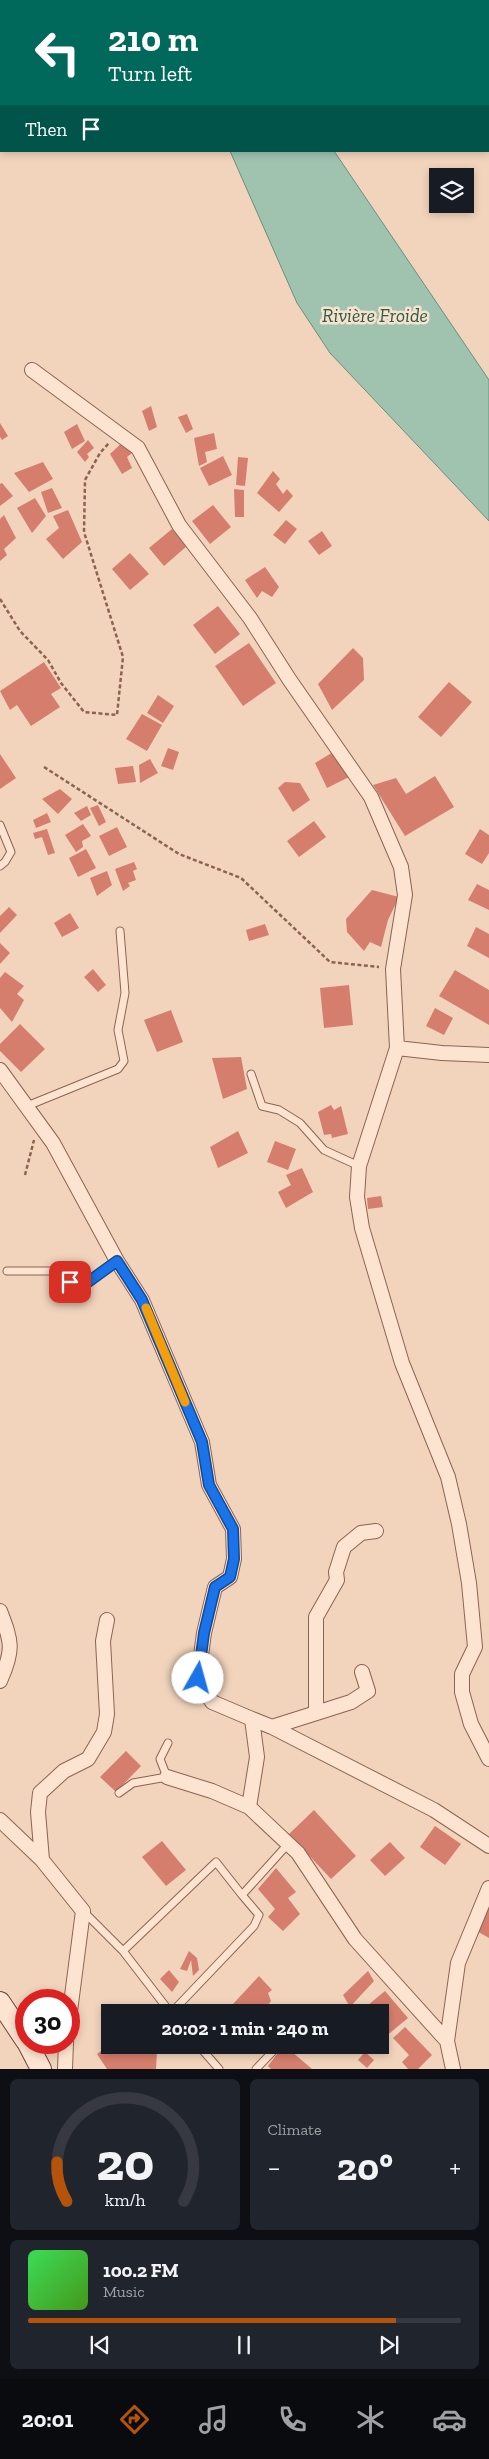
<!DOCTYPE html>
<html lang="en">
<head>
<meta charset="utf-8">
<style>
  :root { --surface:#171b24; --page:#20242c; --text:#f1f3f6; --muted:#9ea1a6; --line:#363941; --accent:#b45309 }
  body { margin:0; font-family:"Zilla Slab",serif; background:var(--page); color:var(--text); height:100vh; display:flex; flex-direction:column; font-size:19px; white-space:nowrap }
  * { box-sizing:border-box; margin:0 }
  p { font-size:16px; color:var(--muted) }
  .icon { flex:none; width:28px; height:28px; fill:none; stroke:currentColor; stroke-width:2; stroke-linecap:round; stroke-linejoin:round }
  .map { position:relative; height:2069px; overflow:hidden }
  .panel { display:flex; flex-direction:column; gap:10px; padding:10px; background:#0d0f14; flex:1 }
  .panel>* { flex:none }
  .guide { position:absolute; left:0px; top:0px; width:490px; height:152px; box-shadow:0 2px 8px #0003; background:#00695c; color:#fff; overflow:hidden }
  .controls { position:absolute; left:429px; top:168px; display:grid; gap:10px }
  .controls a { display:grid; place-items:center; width:45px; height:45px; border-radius:0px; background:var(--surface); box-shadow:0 2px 8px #0003; font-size:25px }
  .speed { position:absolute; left:15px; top:1989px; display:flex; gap:10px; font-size:25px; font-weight:700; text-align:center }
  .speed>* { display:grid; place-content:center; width:65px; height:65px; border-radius:50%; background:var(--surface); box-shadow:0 2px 8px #0003; line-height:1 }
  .speed .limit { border:8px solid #d22; background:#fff; color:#111 }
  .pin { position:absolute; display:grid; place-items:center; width:42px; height:42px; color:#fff; margin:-21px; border-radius:10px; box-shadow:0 2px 8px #0006 }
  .me { position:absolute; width:55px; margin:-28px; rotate:7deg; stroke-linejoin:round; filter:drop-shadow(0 0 4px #0008) }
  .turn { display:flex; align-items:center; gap:18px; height:105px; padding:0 25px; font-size:22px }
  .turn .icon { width:65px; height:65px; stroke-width:2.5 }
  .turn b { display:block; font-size:35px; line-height:42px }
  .then { display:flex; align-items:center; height:48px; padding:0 25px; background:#0003; gap:10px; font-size:19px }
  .big { font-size:38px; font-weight:700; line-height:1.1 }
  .panel .card { flex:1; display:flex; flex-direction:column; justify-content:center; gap:8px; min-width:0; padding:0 18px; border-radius:8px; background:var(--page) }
  .panel .dial { align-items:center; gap:0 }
  .dial svg { height:130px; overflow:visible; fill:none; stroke:var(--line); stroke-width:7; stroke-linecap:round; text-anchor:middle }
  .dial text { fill:var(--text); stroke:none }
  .song { display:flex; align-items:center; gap:15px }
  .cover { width:60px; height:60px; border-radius:8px; background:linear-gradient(135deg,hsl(130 70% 55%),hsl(100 70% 35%)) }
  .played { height:5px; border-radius:2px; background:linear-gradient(90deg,var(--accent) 85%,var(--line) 85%) }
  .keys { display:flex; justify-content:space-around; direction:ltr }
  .heat { display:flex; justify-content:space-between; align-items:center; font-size:28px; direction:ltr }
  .panel .tiles { flex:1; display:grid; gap:10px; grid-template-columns:1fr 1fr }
  .card:last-child { grid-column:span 2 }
  .trip { position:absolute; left:101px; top:2004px; width:288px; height:50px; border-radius:0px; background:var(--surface); box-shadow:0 2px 8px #0003; font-weight:700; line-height:50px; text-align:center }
  .tab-bar { display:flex; height:80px; justify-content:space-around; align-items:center; background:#090b0e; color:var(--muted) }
  .tab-bar .icon { width:35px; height:35px }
  .tab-bar .active { color:var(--accent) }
  .tab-bar b { font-size:22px; color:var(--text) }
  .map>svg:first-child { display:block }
</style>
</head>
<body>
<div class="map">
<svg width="489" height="2069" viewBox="0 0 489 2069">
  <rect width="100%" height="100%" fill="#f2d4bc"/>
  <path fill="#a0c3b0" stroke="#67917c" d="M230,151h104l155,229v141l-159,-168 -33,-50z"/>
  <path fill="#d57e6d" d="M151,406l6,21 -8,4 -7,-20z
    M187,414l6,15 -7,4 -8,-16z
    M0,423l8,13 -6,4 -2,-3z
    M77,424l8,17 -13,8 -8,-17z
    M214,433l3,16 -12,3 2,10 -8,4 -5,-28z
    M126,439l10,11 -9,7 5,11 -10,6 -12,-20z
    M88,440l6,8 -7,6 2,3 -4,5 -8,-10z
    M223,456l9,19 -23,11 -9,-18z
    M238,457l10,1 -3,28 -9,-1z
    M43,462l10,17 -24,13 -15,-19z
    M273,471l7,8 -4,5 7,10 4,-5 6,7 -14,16 -22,-19z
    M2,483l11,13 -13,10v-22z
    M52,488l10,20 -14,5 -7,-21z
    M234,489l10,1v27h-9z
    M35,498l11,18 -14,17 -15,-25z
    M213,505l18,22 -21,17 -18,-23z
    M68,510l14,32 -19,17 -17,-20 13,-11 -6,-12z
    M4,515l12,23 -12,11 3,6 -7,6v-42z
    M286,520l11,9 -12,15 -12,-9z
    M172,529l15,17 -23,20 -15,-18z
    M322,531l10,15 -13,9 -11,-14z
    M130,553l19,21 -19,16 -18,-21z
    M265,567l14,20 -7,10 -10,-6 -5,7 -12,-18z
    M218,606l22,28 -25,20 -22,-29z
    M249,643l27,40 -33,23 -28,-40z
    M353,648l10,10 1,22 -32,30 -14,-26z
    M44,662l17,26 -10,6 9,13 -29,19 -14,-21 -7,5 -10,-19z
    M449,682l23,20 -31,35 -23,-20z
    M158,695l16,11 -11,17 -16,-10z
    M142,714l20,11 -15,26 -21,-12z
    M168,748l11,4 -6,18 -12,-4z
    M335,751l18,24 -26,13 -12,-25z
    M0,754l16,24 -16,11z
    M150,759l8,14 -18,10 -1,-18z
    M133,766l3,16 -18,2 -3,-16z
    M435,776l19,31 -49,29 -32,-51 23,-7 10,16z
    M285,782l15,1 10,17 -17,12 -15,-24z
    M60,789l12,10 -14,15 -16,-15z
    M98,805l8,17 -7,4 -9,-18z
    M87,806l4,9 -10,6 -7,-8z
    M47,813l4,9 -15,6 -3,-8z
    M314,821l12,16 -27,20 -12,-16z
    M83,824l8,12 -9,5 1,6 -7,5 -11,-17z
    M117,827l10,20 -18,9 -10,-20z
    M47,829l8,24 -7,2 -6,-18 -7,2 -2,-6z
    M480,829l9,6v18l-7,11 -17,-10z
    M86,849l10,19 -18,9 -9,-19z
    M134,862l3,7 -4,2 3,9 -8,3 2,3 -7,5 -8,-22z
    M107,871l5,14 -15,11 -7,-18z
    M477,884l12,6v20l-21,-10z
    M372,890l27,7 -11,23 -7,27 -11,-5 -6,9 -17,-19 -1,-13z
    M9,907l8,8 -17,18v-17z
    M70,913l9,15 -17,9 -8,-14z
    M265,924l4,11 -20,6 -3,-11z
    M476,927l13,7v24l-22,-12z
    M0,943l10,10 -10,11z
    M93,969l13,16 -8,7 -14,-15z
    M455,970l34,20v35l-50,-29z
    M5,972l19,14 -7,8 7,6 -12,22 -12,-14v-30z
    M349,985l4,40 -29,3 -4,-40z
    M435,1008l18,10 -9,17 -18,-9z
    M171,1010l12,32 -26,10 -13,-32z
    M20,1024l25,25 -24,23 -21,-21v-7z
    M241,1057l6,32 -24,10 -11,-41z
    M331,1105l3,5 7,-4 7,28 -16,4 -1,-4 -7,1 -6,-23z
    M238,1131l10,22 -30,15 -8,-21z
    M275,1141l21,8 -8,21 -21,-8z
    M302,1168l11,24 -27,16 -8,-16 13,-7 -5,-10z
    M381,1196l2,11 -15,2 -1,-11z
    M126,1751l15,15 -25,26 -16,-15z
    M314,1810l42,46 -25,23 -42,-45z
    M435,1826l26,18 -16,21 -25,-18z
    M162,1841l24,29 -20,16 -24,-29z
    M390,1842l15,16 -20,18 -15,-16z
    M276,1868l20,24 -8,6 12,16 -17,17 -15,-14 7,-8 -17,-20z
    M489,1907v31l-14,-8z
    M189,1951l8,7 2,12 -6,6 -2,-16 -4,11 -7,-2z
    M169,1970l10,12 -7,10 -12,-13z
    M368,1971l6,10 -24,26 -7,-12z
    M259,1976l13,14 -4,3 3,8 -3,4 4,4 -3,3h-27l-9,-8z
    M385,1991l23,27 -23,19 -5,-5v-20h-16l-2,-2z
    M405,2027l27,28 -14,14h-10l-6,-7 7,-7 -16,-17z
    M110,2039v6h43l4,6 -1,18h-49l-10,-15 8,-6z
    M284,2045l28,24h-41l-3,-3z
    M365,2052l9,8 -7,8 -9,-8z"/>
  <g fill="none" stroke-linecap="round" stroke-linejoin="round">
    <defs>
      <path id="service" d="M0,825l11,27 -6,10 -5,4
        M251,1074l11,32 17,4 21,13 24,27 35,16
        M27,1106l91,-37 6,-8 -6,-31 7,-37 -5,-62
        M7,1271h48l15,11 14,3 33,-24
        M119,1793l14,-10 34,-6 -7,-18 8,-16
        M83,1911l40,40 47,61
        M123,1951l93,-89 26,33 47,-52
        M172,2012l82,-86 5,-11 -17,-20
        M198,2045l21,24
        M256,2069l23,-24"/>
      <path id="minor" d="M32,370l106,78 41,77 71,93 39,61 82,118 30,70 4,28 -12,74 4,79 -38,118 -2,31 5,31 40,135 46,114 11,47 10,59 6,64 -13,27v18l9,32 18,35
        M397,1048l45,5 47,2
        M0,1070l53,73 64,118 25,39 60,142 7,43 24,44 1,30 -4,18 -15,10 -11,46 -6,45 14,24 40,17 5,38 -8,50 49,46 57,86 92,102
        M0,1611c12,31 14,39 0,70
        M316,1712v-95l21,-37 -1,-8 8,-25 17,-14 15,-2
        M252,1719l20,8 162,83 55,36
        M272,1727l79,-25 17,-11 -6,-19
        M167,1777l45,14 37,16
        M0,1820l42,40 41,51 -14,108
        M42,1860l-4,-48 2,-19 24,-22 24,-12 16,-27 3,-18 -4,-73 4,-21
        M65,2069l1,-27
        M453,2069l-6,-28 11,-78 31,-75"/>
      <path id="secondary" d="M0,2002l26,39
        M27,2042l14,27"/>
    </defs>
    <use href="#service" stroke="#8c6353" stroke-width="9"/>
    <use href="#minor" stroke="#8c6353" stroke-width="16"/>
    <use href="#secondary" stroke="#6d4437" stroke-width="22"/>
    <path stroke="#8c6353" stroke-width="2.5" stroke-dasharray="4 2.5" stroke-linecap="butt" d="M0,599l20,32 28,29 13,23 23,29 33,3 6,-58 -39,-125 1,-52 15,-27 9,-10
      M44,767l135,87 62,24 89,84 49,5
      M25,1175l9,-35"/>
    <use href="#service" stroke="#fce4d0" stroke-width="7"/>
    <use href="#minor" stroke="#fce4d0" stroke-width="14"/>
    <use href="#secondary" stroke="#fce4d0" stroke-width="20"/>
  </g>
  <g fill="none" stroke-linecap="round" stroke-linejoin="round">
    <defs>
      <path id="route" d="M70,1282l14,3 33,-24 25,39 60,142 7,43 24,44 1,30 -4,18 -15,10 -11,46 -6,45"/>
    </defs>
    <use href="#route" stroke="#114b97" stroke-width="12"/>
    <use href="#route" stroke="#1a73e8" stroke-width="9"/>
    <path stroke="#f59e0b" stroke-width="9" d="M146,1308l39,94"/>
  </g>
  <g text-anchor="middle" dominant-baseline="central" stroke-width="5" stroke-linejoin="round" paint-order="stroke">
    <g font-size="19" font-style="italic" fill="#275b4b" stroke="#f9e1cc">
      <text x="375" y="315">Rivière Froide</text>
    </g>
  </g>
</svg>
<div class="controls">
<a><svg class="icon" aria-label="layers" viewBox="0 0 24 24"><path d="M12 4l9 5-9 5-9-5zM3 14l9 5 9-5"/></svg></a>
</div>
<div class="speed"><div class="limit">30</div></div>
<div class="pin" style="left:70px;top:1282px;background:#d93025"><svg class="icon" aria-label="arrive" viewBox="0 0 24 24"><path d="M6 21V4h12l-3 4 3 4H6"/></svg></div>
<svg class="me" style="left:198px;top:1678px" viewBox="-20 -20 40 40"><circle r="19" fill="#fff"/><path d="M0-13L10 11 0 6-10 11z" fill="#1a73e8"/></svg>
<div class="trip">20:02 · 1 min · 240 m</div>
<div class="guide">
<div class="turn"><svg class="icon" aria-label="left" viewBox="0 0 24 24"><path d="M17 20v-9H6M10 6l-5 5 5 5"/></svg><div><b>210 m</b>Turn left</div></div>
<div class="then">Then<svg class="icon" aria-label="arrive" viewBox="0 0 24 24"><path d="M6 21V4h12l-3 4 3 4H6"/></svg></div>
</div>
</div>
<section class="panel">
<div class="tiles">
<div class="card dial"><svg viewBox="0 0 100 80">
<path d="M14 69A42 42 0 1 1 86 69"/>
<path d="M14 69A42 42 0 0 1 8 45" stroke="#b45309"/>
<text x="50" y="56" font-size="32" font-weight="700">20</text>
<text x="50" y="72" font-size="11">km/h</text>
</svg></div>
<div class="card"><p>Climate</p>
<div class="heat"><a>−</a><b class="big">20°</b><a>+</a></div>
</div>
<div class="card">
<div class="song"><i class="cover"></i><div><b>100.2 FM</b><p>Music</p></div></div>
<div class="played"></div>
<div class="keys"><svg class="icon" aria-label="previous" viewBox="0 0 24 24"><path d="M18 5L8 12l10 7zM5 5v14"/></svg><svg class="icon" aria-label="pause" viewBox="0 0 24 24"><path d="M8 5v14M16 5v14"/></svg><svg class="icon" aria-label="next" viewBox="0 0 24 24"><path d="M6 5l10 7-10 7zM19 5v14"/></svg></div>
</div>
</div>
</section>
<nav class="tab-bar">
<b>20:01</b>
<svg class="icon active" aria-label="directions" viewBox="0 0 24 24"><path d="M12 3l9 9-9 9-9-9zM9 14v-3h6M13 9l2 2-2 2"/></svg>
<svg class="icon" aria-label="music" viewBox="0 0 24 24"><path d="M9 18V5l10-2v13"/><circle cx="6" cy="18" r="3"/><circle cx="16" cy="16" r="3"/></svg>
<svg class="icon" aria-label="phone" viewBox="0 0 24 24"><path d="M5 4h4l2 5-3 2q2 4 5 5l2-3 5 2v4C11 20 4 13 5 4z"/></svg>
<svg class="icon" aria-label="climate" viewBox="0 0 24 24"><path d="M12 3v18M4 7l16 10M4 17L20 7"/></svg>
<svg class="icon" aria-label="car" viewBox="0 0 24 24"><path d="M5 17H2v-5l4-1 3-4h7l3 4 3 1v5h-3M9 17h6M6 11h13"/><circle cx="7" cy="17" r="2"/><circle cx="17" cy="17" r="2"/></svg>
</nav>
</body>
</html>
